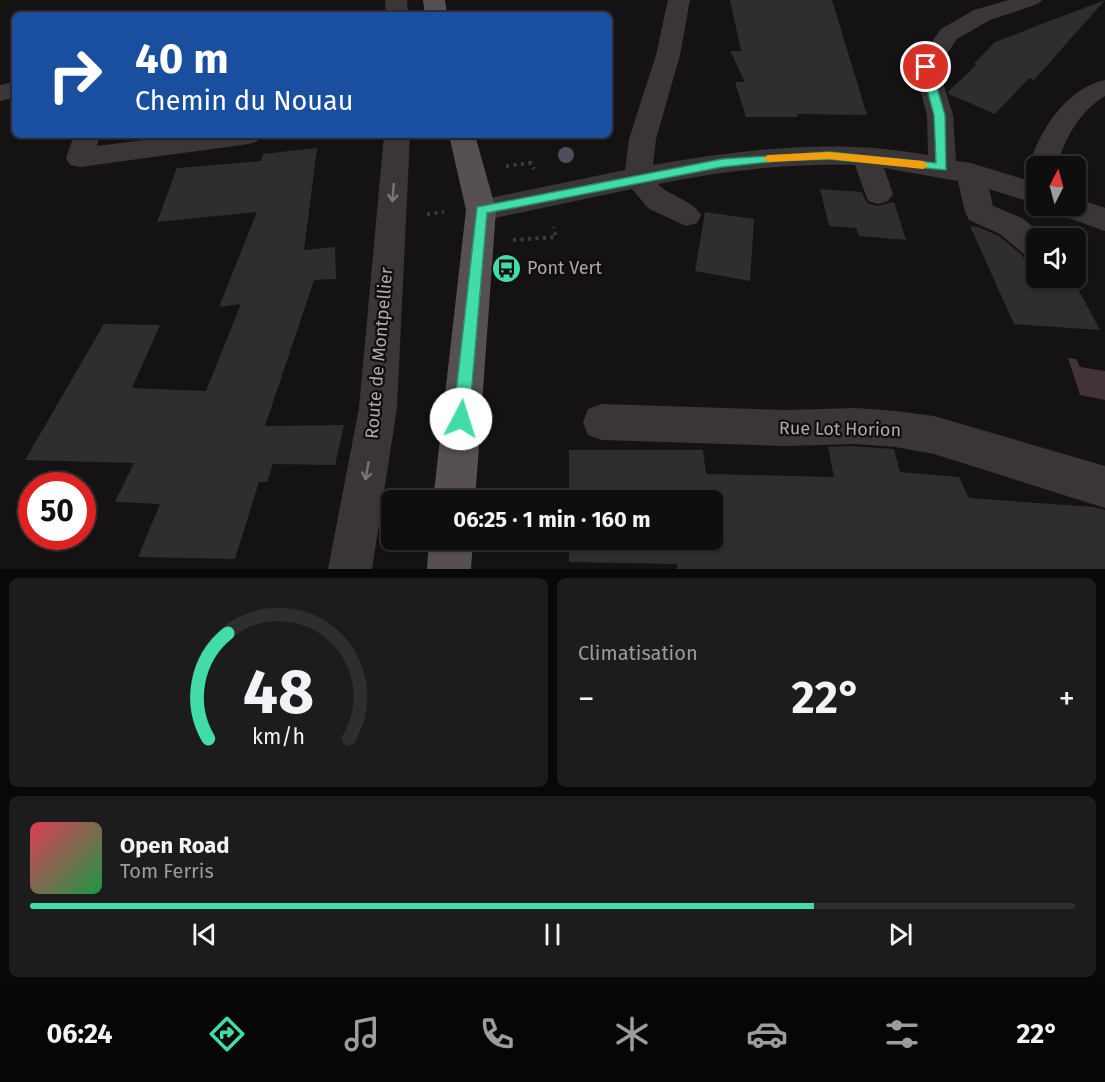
<!DOCTYPE html>
<html lang="fr">
<head>
<meta charset="utf-8">
<style>
  :root { --surface:#0f0e0e; --page:#1d1c1c; --text:#f1f3f6; --muted:#9b9c9e; --line:#2f2e2e; --accent:#42dca9 }
  body { margin:0; font-family:"Fira Sans",sans-serif; background:var(--page); color:var(--text); height:100vh; display:flex; flex-direction:column; font-size:22px; white-space:nowrap }
  * { box-sizing:border-box; margin:0 }
  p { font-size:20px; color:var(--muted) }
  .icon { flex:none; width:33px; height:33px; fill:none; stroke:currentColor; stroke-width:2; stroke-linecap:round; stroke-linejoin:round }
  .map { position:relative; height:569px; overflow:hidden }
  .side { display:flex; flex-direction:column; gap:9px; padding:9px; background:#080808; flex:1 }
  .side>* { flex:none }
  .top-card { position:absolute; left:12px; top:12px; width:600px; height:126px; border-radius:9px; box-shadow:0 2px 4px #0004,0 0 0 2px var(--line); background:#1a4fa0; color:#fff; overflow:hidden }
  .needle { width:39px; rotate:6deg }
  .buttons { position:absolute; left:1026px; top:156px; display:grid; gap:12px }
  .buttons a { display:grid; place-items:center; width:60px; height:60px; border-radius:9px; background:var(--surface); box-shadow:0 2px 4px #0004,0 0 0 2px var(--line); font-size:30px }
  .speed { position:absolute; left:18px; top:472px; display:flex; gap:12px; font-size:30px; font-weight:700; text-align:center }
  .speed>* { display:grid; place-content:center; width:78px; height:78px; border-radius:50%; background:var(--surface); box-shadow:0 2px 4px #0004,0 0 0 2px var(--line); line-height:1 }
  .speed .limit { border:9px solid #d22; background:#fff; color:#111 }
  .pin { position:absolute; display:grid; place-items:center; width:51px; height:51px; color:#fff; margin:-26px; border:3px solid #fff; border-radius:50%; box-shadow:0 2px 6px #0007 }
  .me { position:absolute; width:66px; margin:-33px; rotate:5deg; stroke-linejoin:round; filter:drop-shadow(0 0 4px #0008) }
  .turn { display:flex; align-items:center; gap:21px; height:126px; padding:0 24px; font-size:27px }
  .turn .icon { width:78px; height:78px; stroke-width:2.5 }
  .turn b { display:block; font-size:42px; line-height:51px }
  .big { font-size:45px; font-weight:700; line-height:1.1 }
  .side .tile { flex:1; display:flex; flex-direction:column; justify-content:center; gap:9px; min-width:0; padding:0 21px; border-radius:9px; background:var(--page) }
  .side .dial { align-items:center; gap:0 }
  .dial svg { height:156px; overflow:visible; fill:none; stroke:var(--line); stroke-width:7; stroke-linecap:round; text-anchor:middle }
  .dial text { fill:var(--text); stroke:none }
  .song { display:flex; align-items:center; gap:18px }
  .cover { width:72px; height:72px; border-radius:9px; background:linear-gradient(135deg,hsl(350 70% 55%),hsl(140 70% 35%)) }
  .played { height:6px; border-radius:3px; background:linear-gradient(90deg,var(--accent) 75%,var(--line) 75%) }
  .keys { display:flex; justify-content:space-around; direction:ltr }
  .heat { display:flex; justify-content:space-between; align-items:center; font-size:33px; direction:ltr }
  .side .tiles { flex:1; display:grid; gap:9px; grid-template-columns:1fr 1fr }
  .tile:last-child { grid-column:span 2 }
  .trip { position:absolute; left:381px; top:490px; width:342px; height:60px; border-radius:9px; background:var(--surface); box-shadow:0 2px 4px #0004,0 0 0 2px var(--line); font-weight:700; line-height:60px; text-align:center }
  .dock { display:flex; height:96px; justify-content:space-around; align-items:center; background:#060606; color:var(--muted) }
  .dock .icon { width:42px; height:42px }
  .dock .active { color:var(--accent) }
  .dock b { font-size:27px; color:var(--text) }
  .map>svg:first-child { display:block }
</style>
</head>
<body>
<div class="map">
<svg width="1105" height="569" viewBox="0 0 1105 569">
  <rect width="100%" height="100%" fill="#141212"/>
  <path fill="#42333b" d="M1068,358l8,1 4,8 25,4v29l-25,-5z"/>
  <path fill="#302e2d" d="M730,0h102l35,115 -70,-1 1,3h-52l-11,-35h10l-15,-31h11z
    M1105,0l-71,80 -5,-2 -34,36 -46,-20 -1,-2 28,-27 -2,-1 21,-22z
    M317,148l-13,102 31,-3 1,32 -22,1 -49,146 79,-1 -9,40 -62,-1 -6,18h-8l-24,77 -97,-2 22,-53 -45,-2 19,-39 -109,-3 79,-136 56,1 -28,63 74,3 35,-87 -22,3 38,-95 -100,10 20,-54 84,-7 2,-7z
    M820,189l42,3 5,11 10,3 17,-4 12,38 -47,-4 -3,-8 -27,-2z
    M705,212l49,7 -4,62 -55,-10z
    M970,226l8,1 21,9 23,19 6,12 8,1v10h36l28,52 -86,-6z
    M848,446l46,3 6,23 59,5 10,21 125,9 11,3v59h-428v-5l-108,-2v-22h143v-39h-143v-51h134l3,24 128,3 -6,-30z"/>
  <g fill="none" stroke-linecap="round" stroke-linejoin="round">
    <path stroke="#3f3a3b" stroke-width="4" stroke-dasharray="3 4.5" stroke-linecap="butt" d="M506,166l25,-3 3,6
      M427,214l17,-2
      M513,240l43,-3 -3,-10"/>
    <path fill="#3a3637" fill-rule="evenodd" d="M385,0h22l1,15h-22z
      M668,0h22l-10,55 -24,84 -3,26c91,-16 183,-27 275,-10l-1,-40 -13,-48 27,-38 33,-19 35,-10h33l-4,4 -48,16 -33,19 -19,28 15,48 3,46 15,2 65,20v21l-47,-15 4,17 29,12 25,20h-11v21l-11,-4 -25,-21 -31,-14 -4,-8 -7,-31 -74,-13 9,26 -5,7 -10,3 -10,-3 -13,-36c-66,-2 -132,6 -197,19 12,13 35,16 43,31l-4,8 -11,3 -37,-17 -17,-20 -151,32 -11,-3 -4,-8 4,-8 155,-32 4,-31 27,-84z
      M1105,80v16c-26,16 -40,42 -48,70h-21v8l-3,-1 -4,-7c11,-37 37,-77 76,-86z
      M15,82v16l-15,3v-16z
      M74,135h26l-3,11 86,-11h79l-4,6 -9,3 -169,23 -10,-2 -4,-7z
      M384,135h26l-13,273 -25,161h-44l31,-161z
      M1076,198l29,10v23l-48,-17 -4,-8h23z
      M602,404l184,6 70,-2 39,3 39,5 171,50v42l-171,-54 -39,-7 -39,-3 -70,2 -184,-6 -14,-5 -5,-13 5,-13z"/>
    <path fill="#575052" fill-rule="evenodd" d="M423,0h22l2,15h-22z
      M449,135h26l21,75 -21,291h-42l33,-291z
      M429,540h44l-2,29h-44z"/>
  </g>
  <circle fill="#4f4d5e" cx="566" cy="155" r="8"/>
  <defs><path id="oneway-shaft" d="M-6 0H5M1.5-3L5.5 0L1.5 3" fill="none" stroke-width="1.6" stroke-linecap="round" stroke-linejoin="round" transform="scale(1.5)"/></defs>
  <g stroke="#7d7376">
    <use href="#oneway-shaft" transform="translate(393 193) rotate(95)"/>
    <use href="#oneway-shaft" transform="translate(367 471) rotate(100)"/>
  </g>
  <path fill="#42dca9" stroke="#2b8f6e" stroke-width="1.5" d="M926,64l5,3 14,48 1,55 -117,-11 -52,2 -55,6 -235,46 -18,206 -2,5 -6,2 -5,-2 -3,-5 24,-212 245,-48 107,-7 107,11 -2,-48 -13,-48z"/>
  <path fill="#f59e0b" d="M829,152l94,9 6,4 -6,4 -94,-10 -61,3 -5,-3 5,-4z"/>
  <defs>
    <symbol id="bus-disc" viewBox="-11 -11 22 22"><circle r="9.5" fill="#42dca9" stroke="#0f0d0d"/><path d="M-5-6H5V4H4V6H2V4H-2V6H-4V4H-5ZM-3.5-4V0h7V-4ZM-3.5 1.2v1.5H-2V1.2ZM2 1.2v1.5H3.5V1.2Z" fill="#111"/></symbol>
  </defs>
  <g fill-rule="evenodd">
    <use href="#bus-disc" x="490" y="252" width="33" height="33"/>
  </g>
  <g text-anchor="middle" dominant-baseline="central" stroke-width="4.5" stroke-linejoin="round" paint-order="stroke">
    <g font-size="18" fill="#b3a5a9" stroke="#0f0d0d" text-anchor="start">
      <text x="527" y="268">Pont Vert</text>
    </g>
    <g font-size="18" fill="#b3a5a9" stroke="#0f0d0d">
      <text transform="translate(379 353) rotate(-85)">Route de Montpellier</text>
      <text transform="translate(840 429) rotate(1)">Rue Lot Horion</text>
    </g>
  </g>
</svg>
<div class="buttons">
<a><svg class="needle" viewBox="-14 -14 28 28"><path d="M0-13l5 13h-10z" fill="#e53935"/><path d="M0 13l5-13h-10z" fill="#9b9c9e"/></svg></a>
<a><svg class="icon" aria-label="sound" viewBox="0 0 24 24"><path d="M4 9h4l5-4v14l-5-4H4zM17 9q2 3 0 6"/></svg></a>
</div>
<div class="speed"><div class="limit">50</div></div>
<div class="pin" style="left:926px;top:67px;background:#d93025"><svg class="icon" aria-label="arrive" viewBox="0 0 24 24"><path d="M6 21V4h12l-3 4 3 4H6"/></svg></div>
<svg class="me" style="left:461px;top:419px" viewBox="-20 -20 40 40"><circle r="19" fill="#fff"/><path d="M0-13L10 11 0 6-10 11z" fill="#42dca9"/></svg>
<div class="trip">06:25 · 1 min · 160 m</div>
<div class="top-card">
<div class="turn"><svg class="icon" aria-label="right" viewBox="0 0 24 24"><path d="M7 20v-9h11M14 6l5 5-5 5"/></svg><div><b>40 m</b>Chemin du Nouau</div></div>
</div>
</div>
<section class="side">
<div class="tiles">
<div class="tile dial"><svg viewBox="0 0 100 80">
<path d="M14 69A42 42 0 1 1 86 69"/>
<path d="M14 69A42 42 0 0 1 24 15" stroke="#42dca9"/>
<text x="50" y="56" font-size="32" font-weight="700">48</text>
<text x="50" y="72" font-size="11">km/h</text>
</svg></div>
<div class="tile"><p>Climatisation</p>
<div class="heat"><a>−</a><b class="big">22°</b><a>+</a></div>
</div>
<div class="tile">
<div class="song"><i class="cover"></i><div><b>Open Road</b><p>Tom Ferris</p></div></div>
<div class="played"></div>
<div class="keys"><svg class="icon" aria-label="previous" viewBox="0 0 24 24"><path d="M18 5L8 12l10 7zM5 5v14"/></svg><svg class="icon" aria-label="pause" viewBox="0 0 24 24"><path d="M8 5v14M16 5v14"/></svg><svg class="icon" aria-label="next" viewBox="0 0 24 24"><path d="M6 5l10 7-10 7zM19 5v14"/></svg></div>
</div>
</div>
</section>
<nav class="dock">
<b>06:24</b>
<svg class="icon active" aria-label="directions" viewBox="0 0 24 24"><path d="M12 3l9 9-9 9-9-9zM9 14v-3h6M13 9l2 2-2 2"/></svg>
<svg class="icon" aria-label="music" viewBox="0 0 24 24"><path d="M9 18V5l10-2v13"/><circle cx="6" cy="18" r="3"/><circle cx="16" cy="16" r="3"/></svg>
<svg class="icon" aria-label="phone" viewBox="0 0 24 24"><path d="M5 4h4l2 5-3 2q2 4 5 5l2-3 5 2v4C11 20 4 13 5 4z"/></svg>
<svg class="icon" aria-label="climate" viewBox="0 0 24 24"><path d="M12 3v18M4 7l16 10M4 17L20 7"/></svg>
<svg class="icon" aria-label="car" viewBox="0 0 24 24"><path d="M5 17H2v-5l4-1 3-4h7l3 4 3 1v5h-3M9 17h6M6 11h13"/><circle cx="7" cy="17" r="2"/><circle cx="17" cy="17" r="2"/></svg>
<svg class="icon" aria-label="filters" viewBox="0 0 24 24"><path d="M4 7h16M4 17h16"/><circle cx="9" cy="7" r="2"/><circle cx="15" cy="17" r="2"/></svg>
<b>22°</b>
</nav>
</body>
</html>
